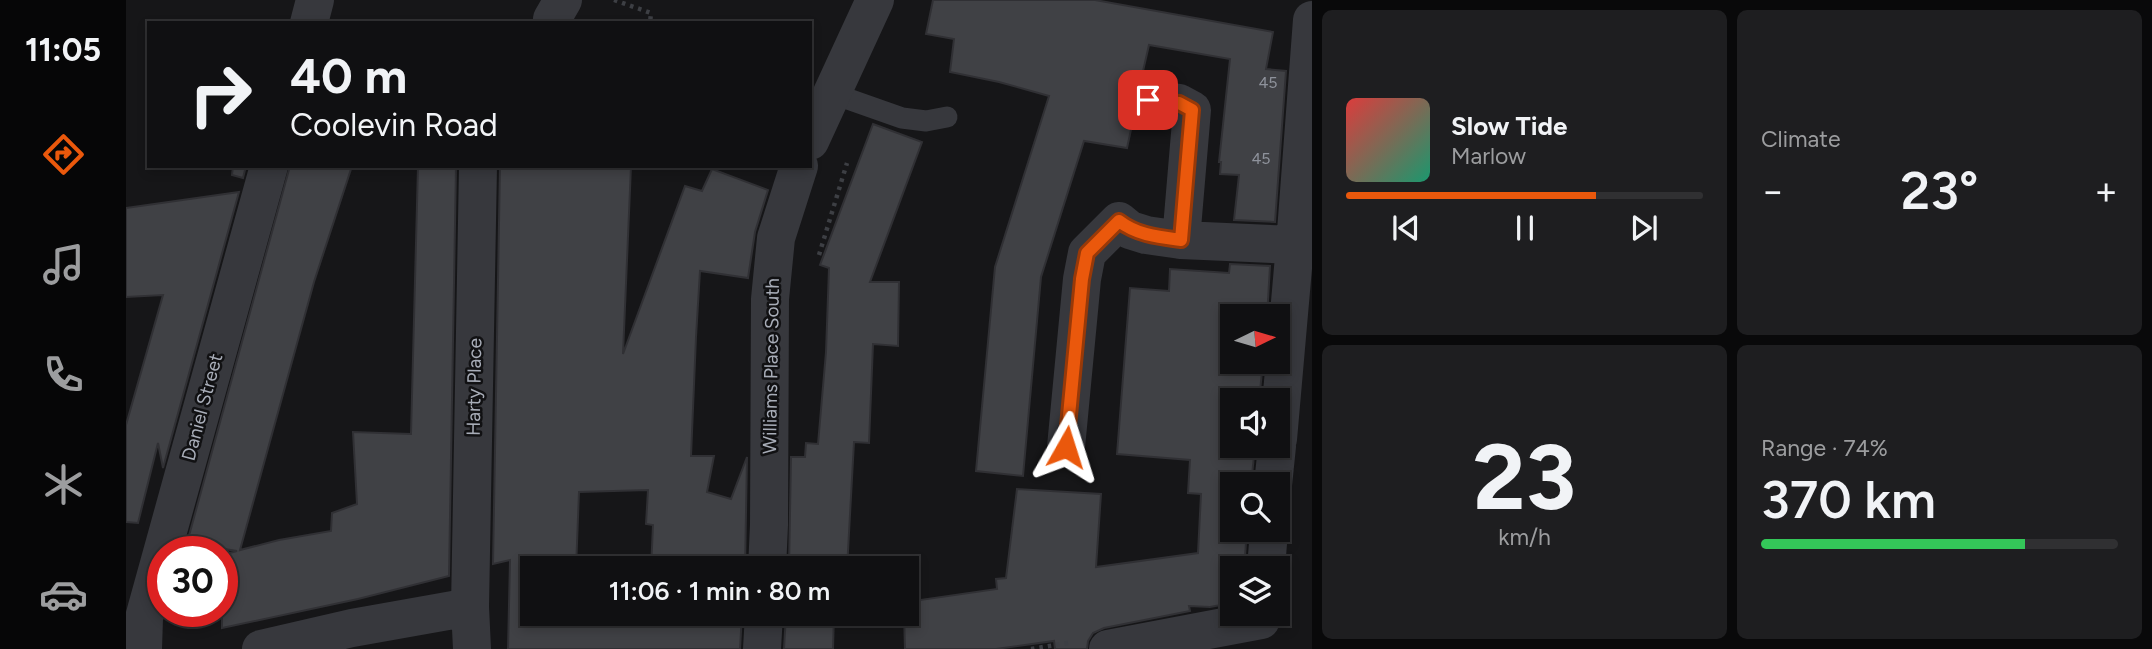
<!DOCTYPE html>
<html lang="en">
<head>
<meta charset="utf-8">
<style>
  :root { --surface:#101012; --page:#1e1e20; --text:#f1f3f6; --muted:#9c9d9f; --line:#303032; --accent:#ea580c }
  body { margin:0; font-family:Figtree,sans-serif; background:var(--page); color:var(--text); height:100vh; display:flex; flex-direction:column; font-size:26px; white-space:nowrap }
  * { box-sizing:border-box; margin:0 }
  p { font-size:23px; color:var(--muted) }
  .icon { flex:none; width:38px; height:38px; fill:none; stroke:currentColor; stroke-width:2; stroke-linecap:round; stroke-linejoin:round }
  .map { position:relative; flex:1; overflow:hidden }
  .details { display:flex; flex-direction:column; gap:10px; padding:10px; background:#09090a; width:840px }
  .details>* { flex:none }
  .hud { position:absolute; left:21px; top:21px; width:665px; height:147px; border-radius:0px; box-shadow:0 4px 10px #0003,0 0 0 2px var(--line); background:#101012; color:var(--text); overflow:hidden }
  .needle { width:46px; rotate:85deg }
  .controls { position:absolute; left:1094px; top:304px; display:grid; gap:14px }
  .controls a { display:grid; place-items:center; width:70px; height:70px; border-radius:0px; background:var(--surface); box-shadow:0 4px 10px #0003,0 0 0 2px var(--line); font-size:35px }
  .speed { position:absolute; left:21px; top:536px; display:flex; gap:14px; font-size:35px; font-weight:700; text-align:center }
  .speed>* { display:grid; place-content:center; width:91px; height:91px; border-radius:50%; background:var(--surface); box-shadow:0 4px 10px #0003,0 0 0 2px var(--line); line-height:1 }
  .speed .limit { border:10px solid #d22; background:#fff; color:#111 }
  .pin { position:absolute; display:grid; place-items:center; width:60px; height:60px; color:#fff; margin:-30px; border-radius:14px; box-shadow:0 4px 10px #0006 }
  .me { position:absolute; width:77px; margin:-38px; rotate:6deg; stroke-linejoin:round; filter:drop-shadow(0 0 5px #0008) }
  .turn { display:flex; align-items:center; gap:24px; height:147px; padding:0 28px; font-size:32px }
  .turn .icon { width:91px; height:91px; stroke-width:2.5 }
  .turn b { display:block; font-size:49px; line-height:60px }
  .big { font-size:52px; font-weight:600; line-height:1.1 }
  .details .widget { flex:1; display:flex; flex-direction:column; justify-content:center; gap:10px; min-width:0; padding:0 24px; border-radius:10px; background:var(--page) }
  .details .dial { align-items:center; gap:0 }
  .dial b { font-size:91px; line-height:1 }
  .song { display:flex; align-items:center; gap:21px }
  .cover { width:84px; height:84px; border-radius:10px; background:linear-gradient(135deg,hsl(0 70% 55%),hsl(160 70% 35%)) }
  .played { height:7px; border-radius:4px; background:linear-gradient(90deg,var(--accent) 70%,var(--line) 70%) }
  .keys { display:flex; justify-content:space-around; direction:ltr }
  .heat { display:flex; justify-content:space-between; align-items:center; font-size:38px; direction:ltr }
  .charge { height:10px; border-radius:5px; background:linear-gradient(90deg,#34c759 74%,var(--line) 0) }
  .details .tiles { flex:1; display:grid; gap:10px; grid-template-columns:repeat(2,1fr) }
  .trip { position:absolute; left:394px; top:556px; width:399px; height:70px; border-radius:0px; background:var(--surface); box-shadow:0 4px 10px #0003,0 0 0 2px var(--line); font-weight:600; line-height:70px; text-align:center }
  main { display:flex; flex:1; min-height:0 }
  .tabs { display:flex; flex-direction:column; width:126px; justify-content:space-around; align-items:center; background:#060607; color:var(--muted) }
  .tabs .icon { width:49px; height:49px }
  .tabs .current { color:var(--accent) }
  .tabs b { font-size:32px; color:var(--text) }
  .map>svg:first-child { display:block }
</style>
</head>
<body>
<main>
<nav class="tabs">
<b>11:05</b>
<svg class="icon current" aria-label="directions" viewBox="0 0 24 24"><path d="M12 3l9 9-9 9-9-9zM9 14v-3h6M13 9l2 2-2 2"/></svg>
<svg class="icon" aria-label="music" viewBox="0 0 24 24"><path d="M9 18V5l10-2v13"/><circle cx="6" cy="18" r="3"/><circle cx="16" cy="16" r="3"/></svg>
<svg class="icon" aria-label="phone" viewBox="0 0 24 24"><path d="M5 4h4l2 5-3 2q2 4 5 5l2-3 5 2v4C11 20 4 13 5 4z"/></svg>
<svg class="icon" aria-label="climate" viewBox="0 0 24 24"><path d="M12 3v18M4 7l16 10M4 17L20 7"/></svg>
<svg class="icon" aria-label="car" viewBox="0 0 24 24"><path d="M5 17H2v-5l4-1 3-4h7l3 4 3 1v5h-3M9 17h6M6 11h13"/><circle cx="7" cy="17" r="2"/><circle cx="17" cy="17" r="2"/></svg>
</nav>
<div class="map">
<svg width="1186" height="649" viewBox="0 0 1186 649">
  <rect width="100%" height="100%" fill="#161618"/>
  <path fill="#404145" stroke="#303034" stroke-width="2" d="M807,0h162l178,32 -7,37 20,2 -11,151 -41,-2 5,-45 -19,-1 1,-12h-2l11,-103 -81,-14 -8,35 -10,7 -5,10 2,11 6,8 -7,32 -43,-7 -43,136 -18,199 -47,-5 19,-204 54,-171 -50,-14 -49,-10 4,-33 -28,-5z
    M747,124l49,18 -52,140h29l-1,64 -25,-2 -4,99 -15,-1 -7,127h-58l2,-112h14l1,-14 12,1 8,-92 3,-84 -9,-3z
    M107,166h13l-3,12 -11,-3z
    M164,166h62l-38,116 -74,268 39,-10 52,-9 1,-18 25,-9 -4,-72 58,2 7,-268h38l-7,410 -91,23 -136,29v-73l15,-4 -50,-8z
    M374,166h131l-8,188 62,-168 17,5 10,-22 56,21 -13,42 -7,46 -48,-7 -4,66 -5,119h23l-7,36 24,7 16,-42 -2,112h-94l2,-44 -7,-1 2,-34 -69,2 -3,77h-44v45h210l-2,35h-232l2,-89 -17,4z
    M113,192l-76,276 -5,-25 -20,80 -12,-1v-97l37,-130 -37,2v-89z
    M1104,264l40,2 -3,51h-35v45h31l-4,39h-27v45h23l-4,39h-19v45h15l-3,39h-12v34l-22,4 -21,-1 1,5 -86,17 -11,5 -5,8 -1,8h-32l-1,-8 -58,8h-91l-1,-35h2v-12l91,-13 -1,-10 10,-1 11,-89 84,5 -5,73 102,-14 3,-59 -13,-1 2,-33 -73,-6 13,-166 39,3 1,-22 59,4z
    M660,614h48l-1,35h-49z"/>
  <g fill="none" stroke-linecap="round" stroke-linejoin="round">
    <path stroke="#3d3f44" stroke-width="4.5" stroke-dasharray="3.5 5" stroke-linecap="butt" d="M488,0l37,13 -1,10
      M693,255l28,-92
      M905,649l37,-6"/>
    <path stroke="#37383d" stroke-width="21" d="M705,93l71,25 24,3 21,-4"/>
    <path stroke="#37383d" stroke-width="38" d="M426,19l11,-19
      M183,23l6,-23
      M1022,100l31,3 13,7 -11,130
      M684,141l65,-141
      M1152,439l17,-194 17,-225
      M940,447l16,-168 5,-26 32,-32 11,9 16,5 35,5 114,5
      M1147,485l4,-39
      M641,569l2,-44 1,-226 6,-61 23,-72
      M1140,569l3,-39
      M17,649l1,-31 125,-452
      M135,649l91,-21 118,-21
      M346,649l-2,-42 8,-441
      M636,649l2,-35
      M982,649l153,-29"/>
  </g>
  <g fill="none" stroke-linecap="round" stroke-linejoin="round">
    <defs>
      <path id="route" d="M940,447l16,-168 5,-26 32,-32c18,14 39,16 62,19l11,-130 -13,-7 -31,-3"/>
    </defs>
    <use href="#route" stroke="#983908" stroke-width="18"/>
    <use href="#route" stroke="#ea580c" stroke-width="12"/>
  </g>
  <g text-anchor="middle" dominant-baseline="central" stroke-width="5" stroke-linejoin="round" paint-order="stroke">
    <g font-size="16" fill="#8e929b">
      <text x="1142" y="82">45</text>
      <text x="1135" y="158">45</text>
    </g>
    <g font-size="19" fill="#a8adb8" stroke="#111113">
      <text transform="translate(645 366) rotate(-89)">Williams Place South</text>
      <text transform="translate(348 387) rotate(-89)">Harty Place</text>
      <text transform="translate(76 407) rotate(-75)">Daniel Street</text>
    </g>
  </g>
</svg>
<div class="controls">
<a><svg class="needle" viewBox="-14 -14 28 28"><path d="M0-13l5 13h-10z" fill="#e53935"/><path d="M0 13l5-13h-10z" fill="#9c9d9f"/></svg></a>
<a><svg class="icon" aria-label="sound" viewBox="0 0 24 24"><path d="M4 9h4l5-4v14l-5-4H4zM17 9q2 3 0 6"/></svg></a>
<a><svg class="icon" aria-label="search" viewBox="0 0 24 24"><circle cx="10" cy="10" r="6"/><path d="M15 15l6 6"/></svg></a>
<a><svg class="icon" aria-label="layers" viewBox="0 0 24 24"><path d="M12 4l9 5-9 5-9-5zM3 14l9 5 9-5"/></svg></a>
</div>
<div class="speed"><div class="limit">30</div></div>
<div class="pin" style="left:1022px;top:100px;background:#d93025"><svg class="icon" aria-label="arrive" viewBox="0 0 24 24"><path d="M6 21V4h12l-3 4 3 4H6"/></svg></div>
<svg class="me" style="left:940px;top:447px" viewBox="-20 -20 40 40"><path d="M0-17L14 15 0 8-14 15z" fill="#ea580c" stroke="#fff" stroke-width="4"/></svg>
<div class="trip">11:06 · 1 min · 80 m</div>
<div class="hud">
<div class="turn"><svg class="icon" aria-label="right" viewBox="0 0 24 24"><path d="M7 20v-9h11M14 6l5 5-5 5"/></svg><div><b>40 m</b>Coolevin Road</div></div>
</div>
</div>
<section class="details">
<div class="tiles">
<div class="widget">
<div class="song"><i class="cover"></i><div><b>Slow Tide</b><p>Marlow</p></div></div>
<div class="played"></div>
<div class="keys"><svg class="icon" aria-label="previous" viewBox="0 0 24 24"><path d="M18 5L8 12l10 7zM5 5v14"/></svg><svg class="icon" aria-label="pause" viewBox="0 0 24 24"><path d="M8 5v14M16 5v14"/></svg><svg class="icon" aria-label="next" viewBox="0 0 24 24"><path d="M6 5l10 7-10 7zM19 5v14"/></svg></div>
</div>
<div class="widget"><p>Climate</p>
<div class="heat"><a>−</a><b class="big">23°</b><a>+</a></div>
</div>
<div class="widget dial"><b>23</b><p>km/h</p></div>
<div class="widget"><p>Range · 74%</p><b class="big">370 km</b><div class="charge"></div></div>
</div>
</section>
</main>
</body>
</html>
